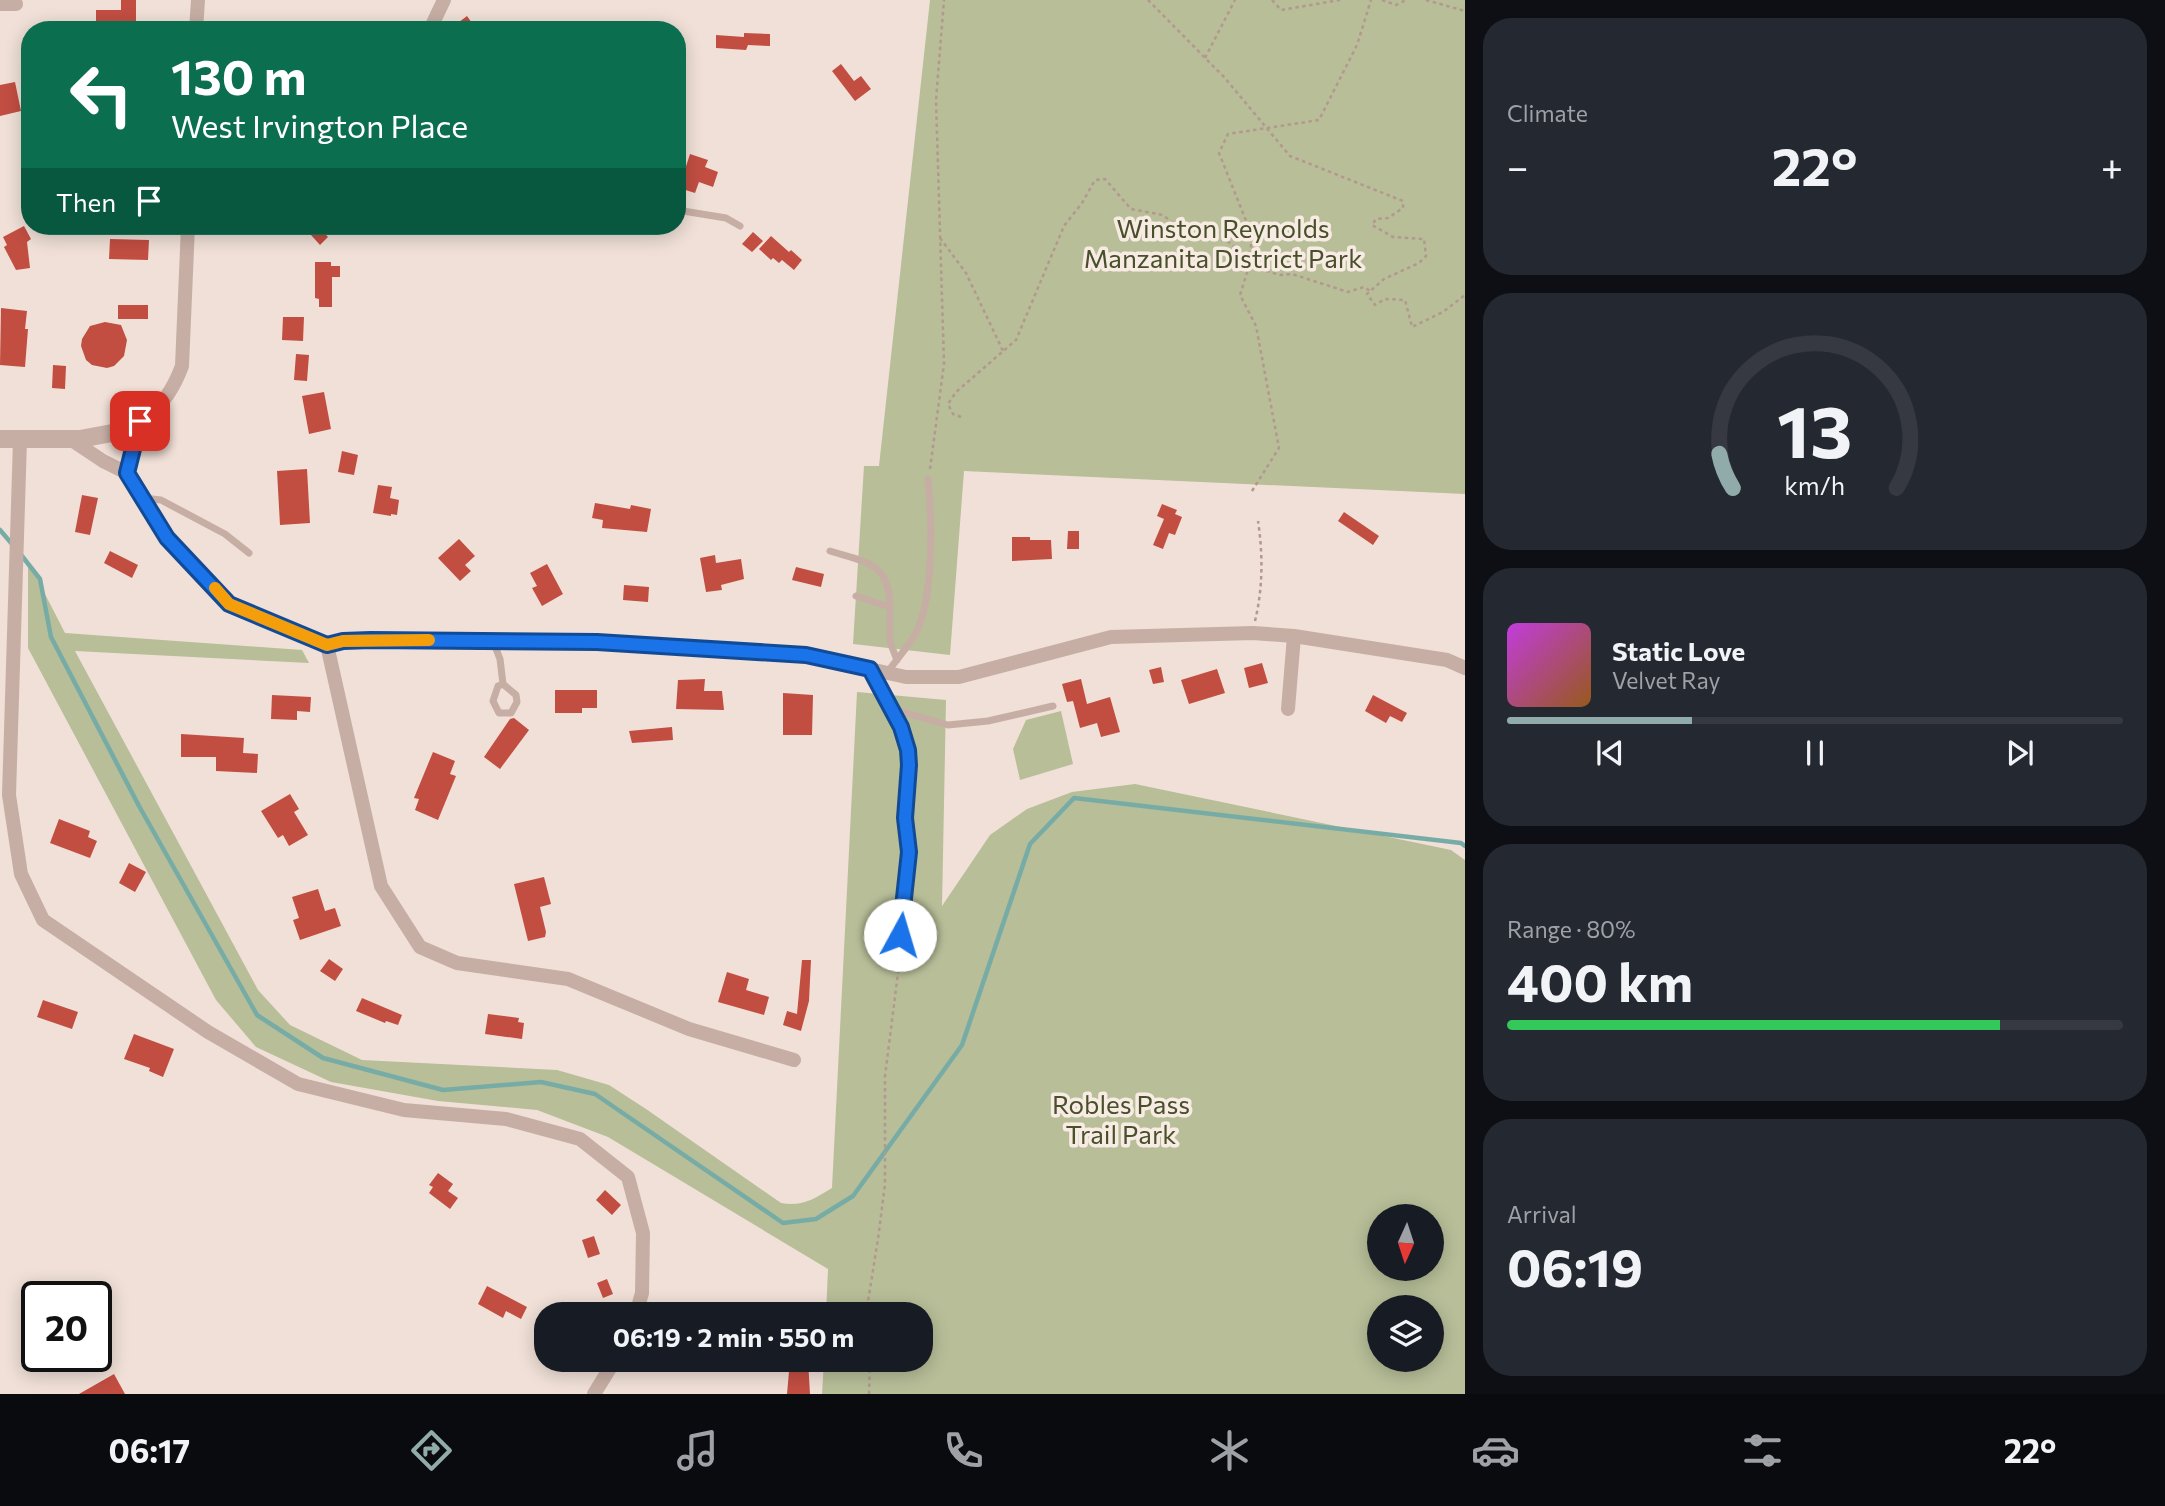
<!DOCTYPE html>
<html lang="en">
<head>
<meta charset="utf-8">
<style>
  :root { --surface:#171b24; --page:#242831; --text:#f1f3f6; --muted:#9ea1a6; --line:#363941; --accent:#91abaa }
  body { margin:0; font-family:Commissioner,sans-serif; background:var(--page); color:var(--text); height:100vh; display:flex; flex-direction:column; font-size:26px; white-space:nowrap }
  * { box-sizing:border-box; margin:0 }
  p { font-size:23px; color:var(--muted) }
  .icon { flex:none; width:38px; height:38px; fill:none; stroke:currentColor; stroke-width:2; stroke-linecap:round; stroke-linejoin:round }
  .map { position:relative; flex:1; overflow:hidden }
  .sheet { display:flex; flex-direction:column; gap:18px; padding:18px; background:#0d0f14; width:700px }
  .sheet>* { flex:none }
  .hud { position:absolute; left:21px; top:21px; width:665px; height:214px; border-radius:28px; box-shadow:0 4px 18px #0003; background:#0b6e4f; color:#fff; overflow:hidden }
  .needle { width:46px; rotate:183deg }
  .buttons { position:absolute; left:1367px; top:1204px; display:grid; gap:14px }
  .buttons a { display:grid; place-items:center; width:77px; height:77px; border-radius:50%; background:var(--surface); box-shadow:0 4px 18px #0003; font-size:35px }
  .speed { position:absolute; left:21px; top:1281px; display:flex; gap:14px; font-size:35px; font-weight:700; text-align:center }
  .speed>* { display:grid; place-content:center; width:91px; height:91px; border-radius:50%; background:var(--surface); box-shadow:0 4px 18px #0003; line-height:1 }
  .speed .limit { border:4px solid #111; border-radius:10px; background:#fff; color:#111 }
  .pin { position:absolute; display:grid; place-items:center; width:60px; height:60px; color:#fff; margin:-30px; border-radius:14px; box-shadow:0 4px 10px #0006 }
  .me { position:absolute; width:77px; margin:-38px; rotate:6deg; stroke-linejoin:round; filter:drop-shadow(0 0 5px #0008) }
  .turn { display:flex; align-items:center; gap:24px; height:147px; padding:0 35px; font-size:32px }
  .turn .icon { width:91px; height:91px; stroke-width:2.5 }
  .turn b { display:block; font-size:49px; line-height:60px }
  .then { display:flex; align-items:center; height:66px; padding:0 35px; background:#0003; gap:14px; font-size:26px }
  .big { font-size:52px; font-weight:700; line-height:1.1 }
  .sheet .widget { flex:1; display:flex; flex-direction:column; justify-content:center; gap:10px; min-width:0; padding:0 24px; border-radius:28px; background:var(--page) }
  .sheet .dial { align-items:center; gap:0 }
  .dial svg { height:182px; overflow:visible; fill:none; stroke:var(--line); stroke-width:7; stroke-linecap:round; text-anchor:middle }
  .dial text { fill:var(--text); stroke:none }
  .song { display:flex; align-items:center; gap:21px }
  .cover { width:84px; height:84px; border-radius:10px; background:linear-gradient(135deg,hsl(290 70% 55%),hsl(30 70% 35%)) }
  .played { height:7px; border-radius:4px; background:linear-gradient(90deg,var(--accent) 30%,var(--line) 30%) }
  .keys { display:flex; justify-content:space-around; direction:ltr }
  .heat { display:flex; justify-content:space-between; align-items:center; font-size:38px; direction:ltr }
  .charge { height:10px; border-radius:5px; background:linear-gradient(90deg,#34c759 80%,var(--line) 0) }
  .trip { position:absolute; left:534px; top:1302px; width:399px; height:70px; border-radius:28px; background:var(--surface); box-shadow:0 4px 18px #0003; font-weight:700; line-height:70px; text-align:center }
  .tabs { display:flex; height:112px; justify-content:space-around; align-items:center; background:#090b0e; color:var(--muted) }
  .tabs .icon { width:49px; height:49px }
  .tabs .selected { color:var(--accent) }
  .tabs b { font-size:32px; color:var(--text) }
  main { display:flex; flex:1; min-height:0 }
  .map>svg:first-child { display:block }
</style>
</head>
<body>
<main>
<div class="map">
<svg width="1465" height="1394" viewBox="0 0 1465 1394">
  <rect width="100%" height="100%" fill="#f0e0d7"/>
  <path fill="#b7be98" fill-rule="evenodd" d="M930,0h535v494l-501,-23 -14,184 -97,-11 11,-178h15z
    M28,561l37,72 237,17 7,13 -234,-12 183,339 32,35 72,35 195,10 52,15 37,24 135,94c21,4 33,-4 51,-15l25,-496 89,8 -4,206 48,-71 37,-26 45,-17 63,-8 316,66 14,10v534h-643l2,-34h96v-46h-94l2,-45 -220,-132 -71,-27 -99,-9 -107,-19 -75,-35 -40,-47 -188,-352zM1379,1216h53v53h-53zM1379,1307h53v53h-53z
    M1061,711l12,53 -53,16 -7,-31 13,-29z"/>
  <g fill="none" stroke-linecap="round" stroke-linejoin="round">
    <path stroke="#77aca6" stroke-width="4.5" d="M0,530l12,14
      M22,556l18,23 11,58 88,169 118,209 66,43 120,32 98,-8 54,12 188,129 33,-4 37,-23 109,-151 68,-201 44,-46 387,45 4,3"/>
  </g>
  <path fill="#c24e42" d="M121,0h15v30h-40v-20h25z
    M467,16l10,14h-12l-6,-8z
    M744,33l26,1v12l-22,-1 -2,5 -30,-2v-13l28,2z
    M841,64l13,17 7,-5 10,13 -16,12 -23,-30z
    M15,82l6,29 -21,5v-31z
    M690,154l18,6 -3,7 13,5 -5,15 -14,-5 -4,11 -16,-5z
    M24,226l7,13 -4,3 3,26 -14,2 -12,-23 3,-2 -4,-8z
    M319,227l9,10 -8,8 -9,-10z
    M753,232l10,9 -11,11 -10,-8z
    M771,236l18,16 2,-2 11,10 -8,10 -12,-10 -3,3 -6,-5 -2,2 -12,-11z
    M110,239l39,1 -1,20 -39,-1z
    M315,262h16v4h9v11h-8v30h-13v-8l-4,-1z
    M118,305h30v14h-30z
    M1,308l26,3 -2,18h3l-3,38 -25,-2z
    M283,317h21l-1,24 -21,-1z
    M105,322l16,3 6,15 -3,16 -10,10 -7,2 -15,-3 -6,-5 -5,-14 1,-7 8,-13z
    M296,354l13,1 -2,26 -13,-1z
    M53,365l13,1 -1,23 -13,-1z
    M324,392l7,37 -22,5 -7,-38z
    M342,451l16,4 -4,20 -16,-3z
    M307,469l3,54 -30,2 -3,-54z
    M378,485l14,2 -2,11 9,2 -2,15 -6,-1v2l-18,-3z
    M82,495l16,3 -8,37 -15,-3z
    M595,503l35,6 1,-4 20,4 -4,23 -45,-4 1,-8 -11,-2z
    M1162,504l15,6 -2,4 7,3 -7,18 -6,-2 -6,16 -10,-4 11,-26 -7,-3z
    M1344,512l35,24 -6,9 -35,-24z
    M1068,531h11v18h-12z
    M1012,537h18v3h21l1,19 -40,2z
    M459,539l16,17 -10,9 6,6 -11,10 -22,-23z
    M110,551l28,14 -6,13 -28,-15z
    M715,555l1,8 25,-4 3,20 -23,6 1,5 -16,2 -6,-34z
    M547,564l16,30 -21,12 -10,-18 5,-2 -7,-13z
    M796,567l28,7 -3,13 -29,-7z
    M624,585l25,2 -1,15 -25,-2z
    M1262,663l6,20 -19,5 -5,-20z
    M1161,667l3,15 -11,2 -4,-14z
    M1217,669l8,24 -36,11 -8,-24z
    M705,679l-1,12h18l2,19 -48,-1 2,-29z
    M1081,679l6,25 23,-7 10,35 -19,5 -4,-14 -17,5 -7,-27 -6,1 -5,-18z
    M555,690h42v18h-15v5h-27z
    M783,693l30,2 -1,40h-29z
    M272,695l39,2 -1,15 -13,-1v9l-26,-1z
    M1373,695l34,18 -5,9 -12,-6 -4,7 -21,-12z
    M514,718l15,12 -29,39 -16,-12 26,-38z
    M672,727l1,13 -41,3 -3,-12z
    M181,734l63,4 -1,15 15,1 -1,19 -41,-2v-14h-35z
    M433,752l22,9 -5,13 6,2 -18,44 -23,-10 4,-11 -5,-1z
    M290,794l9,15 -5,3 14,23 -19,11 -6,-11 -5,3 -17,-27z
    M59,819l31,12 -2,6 9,4 -7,17 -40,-15z
    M129,863l17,9 -11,20 -16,-9z
    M544,877l7,27 -11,3 6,25 -1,5 -17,4 -14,-57z
    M318,889l7,22 10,-3 6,18 -41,14 -7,-20 6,-2 -7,-21z
    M329,959l14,10 -8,12 -15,-10z
    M802,960h9l-2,41 -8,30 -18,-6 4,-14 10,3z
    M727,972l22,7 -3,11 23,7 -5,18 -46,-13z
    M362,998l40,17 -4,10 -12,-4 -1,2 -29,-12z
    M43,1000l35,12 -6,17 -35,-12z
    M488,1014l31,4 -1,4 6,1 -2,16 -37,-5z
    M134,1034l40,15 -11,28 -14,-6 1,-3 -26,-9z
    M438,1173l15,11 -5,7 10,7 -8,11 -21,-16 4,-6 -4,-2z
    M605,1190l16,15 -9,10 -16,-15z
    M594,1236l6,18 -12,4 -6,-18z
    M607,1279l6,15 -10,4 -6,-15z
    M487,1286l40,21 -6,12 -15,-8 -3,7 -25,-14z
    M790,1360h18l2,34h-23z
    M114,1374l11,20h-46z"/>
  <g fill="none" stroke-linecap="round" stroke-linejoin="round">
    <path stroke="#b2988e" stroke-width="2.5" stroke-dasharray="3.5 3.5" stroke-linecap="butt" d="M1148,0l76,77 66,79 113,45v7l-15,10 -12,1 -4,6 21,12 31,2 2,17 -7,7 -35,16 -17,15 8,11 10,-6 20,1 7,27 31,-15 22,-17
      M1272,0l9,10 59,-10
      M1382,0l14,5 10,-5
      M1426,0l39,11
      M1205,58l30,-58
      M940,238l26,35 37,78
      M961,417l-8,-3 -5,-10 8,-12 60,-52 48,-114 18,-23 13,-23 10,-1 26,30 32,6 27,22 36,3 37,30 17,5 12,-1 56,18 16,-5 6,4
      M930,469l14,-105 -8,-264 8,-100
      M1252,491l27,-43 -23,-122 -16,-31 11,-35v-27l-32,-80 9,-19 91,-14 38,-75 14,-45
      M1255,621c8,-33 8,-67 3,-100
      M866,1314l12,-75 7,-55v-108l13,-103 2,-28
      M869,1394l1,-34"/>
    <path stroke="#c7aea4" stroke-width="7" d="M677,210l49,8 14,8
      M143,498l18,2 64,34 24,19
      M830,551c36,11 60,12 60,56
      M856,596l34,11v35l7,18
      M493,641l7,18 3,25 13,11 1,7 -6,11h-12l-6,-12 5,-15 5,-2
      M871,670l30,57 7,23 1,15 -4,53 4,34 -9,83
      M887,673c9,-13 21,-26 29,-40 18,-36 16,-114 12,-154
      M892,709l56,16 40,-4 65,-15"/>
    <path stroke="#c7aea4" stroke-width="14" d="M0,4h16
      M196,30l2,-30
      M433,30v-7l11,-23
      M112,433c38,-16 55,-27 70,-67l6,-140
      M70,439l33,22 24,12 40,65 62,66 98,41 16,-4 56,-1 192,1 215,14 100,22h53l152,-40 142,-4 41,3 153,24 18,8
      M20,440l-11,355 12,79 22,46 165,112 90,52 106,26 102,9 74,20 48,38 15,56 -1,60 -6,21
      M127,473l13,-52
      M327,645l54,241 39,61 37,16 111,16 121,50 105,31
      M1288,709l6,-73
      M594,1394l21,-34"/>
    <path stroke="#c7aea4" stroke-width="18" d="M0,439h80l32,-6"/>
  </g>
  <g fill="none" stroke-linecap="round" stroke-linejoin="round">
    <defs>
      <path id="route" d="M140,421l-13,52 40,65 62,66 98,41 16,-4 28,-1 226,2 209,13 64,14 31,58 7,23 1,15 -4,53 4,34 -9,83"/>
    </defs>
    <use href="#route" stroke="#114b97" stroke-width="18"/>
    <use href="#route" stroke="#1a73e8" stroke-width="12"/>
    <path stroke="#f59e0b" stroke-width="12" d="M215,588l14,16 98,41 16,-4 86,-1"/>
  </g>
  <g text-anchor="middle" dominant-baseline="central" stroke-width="7" stroke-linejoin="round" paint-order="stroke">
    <g font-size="26" fill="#47502a" stroke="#f8ebe3">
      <text x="1223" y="227">Winston Reynolds<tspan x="1223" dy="30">Manzanita District Park</tspan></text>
      <text x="1121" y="1103">Robles Pass<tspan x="1121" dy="30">Trail Park</tspan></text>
    </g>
  </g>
</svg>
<div class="buttons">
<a><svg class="needle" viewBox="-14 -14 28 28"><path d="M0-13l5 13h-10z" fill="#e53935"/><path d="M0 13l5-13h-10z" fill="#9ea1a6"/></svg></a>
<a><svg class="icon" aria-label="layers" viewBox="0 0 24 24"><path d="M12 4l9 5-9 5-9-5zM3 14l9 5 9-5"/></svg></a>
</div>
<div class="speed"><div class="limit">20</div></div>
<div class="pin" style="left:140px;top:421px;background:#d93025"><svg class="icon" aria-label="arrive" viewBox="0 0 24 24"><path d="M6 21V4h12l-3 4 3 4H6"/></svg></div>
<svg class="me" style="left:900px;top:935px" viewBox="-20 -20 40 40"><circle r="19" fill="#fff"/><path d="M0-13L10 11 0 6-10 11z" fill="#1a73e8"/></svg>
<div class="trip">06:19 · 2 min · 550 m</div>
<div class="hud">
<div class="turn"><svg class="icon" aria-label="left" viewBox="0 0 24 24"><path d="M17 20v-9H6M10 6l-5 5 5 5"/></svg><div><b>130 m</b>West Irvington Place</div></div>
<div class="then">Then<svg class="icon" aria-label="arrive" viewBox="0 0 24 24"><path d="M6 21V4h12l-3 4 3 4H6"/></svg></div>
</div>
</div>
<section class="sheet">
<div class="widget"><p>Climate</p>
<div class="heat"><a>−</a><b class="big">22°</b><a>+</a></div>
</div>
<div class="widget dial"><svg viewBox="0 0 100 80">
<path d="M14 69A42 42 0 1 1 86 69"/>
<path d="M14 69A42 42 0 0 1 8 54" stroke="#91abaa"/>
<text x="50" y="56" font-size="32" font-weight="700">13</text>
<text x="50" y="72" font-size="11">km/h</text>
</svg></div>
<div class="widget">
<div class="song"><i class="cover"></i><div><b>Static Love</b><p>Velvet Ray</p></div></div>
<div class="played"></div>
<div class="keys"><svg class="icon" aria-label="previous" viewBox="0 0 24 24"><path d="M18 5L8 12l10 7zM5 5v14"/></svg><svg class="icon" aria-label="pause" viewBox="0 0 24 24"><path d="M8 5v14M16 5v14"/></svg><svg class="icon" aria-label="next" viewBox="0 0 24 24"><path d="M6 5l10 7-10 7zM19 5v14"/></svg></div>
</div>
<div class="widget"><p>Range · 80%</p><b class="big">400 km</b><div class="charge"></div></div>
<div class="widget"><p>Arrival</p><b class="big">06:19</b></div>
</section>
</main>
<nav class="tabs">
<b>06:17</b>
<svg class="icon selected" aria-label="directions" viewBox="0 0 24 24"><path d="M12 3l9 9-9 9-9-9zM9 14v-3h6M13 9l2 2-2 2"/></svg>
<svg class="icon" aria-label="music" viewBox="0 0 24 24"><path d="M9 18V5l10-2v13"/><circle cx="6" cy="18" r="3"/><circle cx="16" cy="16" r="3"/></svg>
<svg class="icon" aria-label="phone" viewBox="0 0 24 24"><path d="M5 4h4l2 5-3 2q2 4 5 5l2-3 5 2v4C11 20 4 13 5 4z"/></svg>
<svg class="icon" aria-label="climate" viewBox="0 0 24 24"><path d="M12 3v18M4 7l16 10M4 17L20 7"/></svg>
<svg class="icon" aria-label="car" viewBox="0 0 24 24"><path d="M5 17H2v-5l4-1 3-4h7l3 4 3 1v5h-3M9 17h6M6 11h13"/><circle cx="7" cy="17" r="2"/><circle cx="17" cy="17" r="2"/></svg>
<svg class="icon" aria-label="filters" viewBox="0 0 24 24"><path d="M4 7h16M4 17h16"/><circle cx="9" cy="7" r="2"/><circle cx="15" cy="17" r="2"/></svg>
<b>22°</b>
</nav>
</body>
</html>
